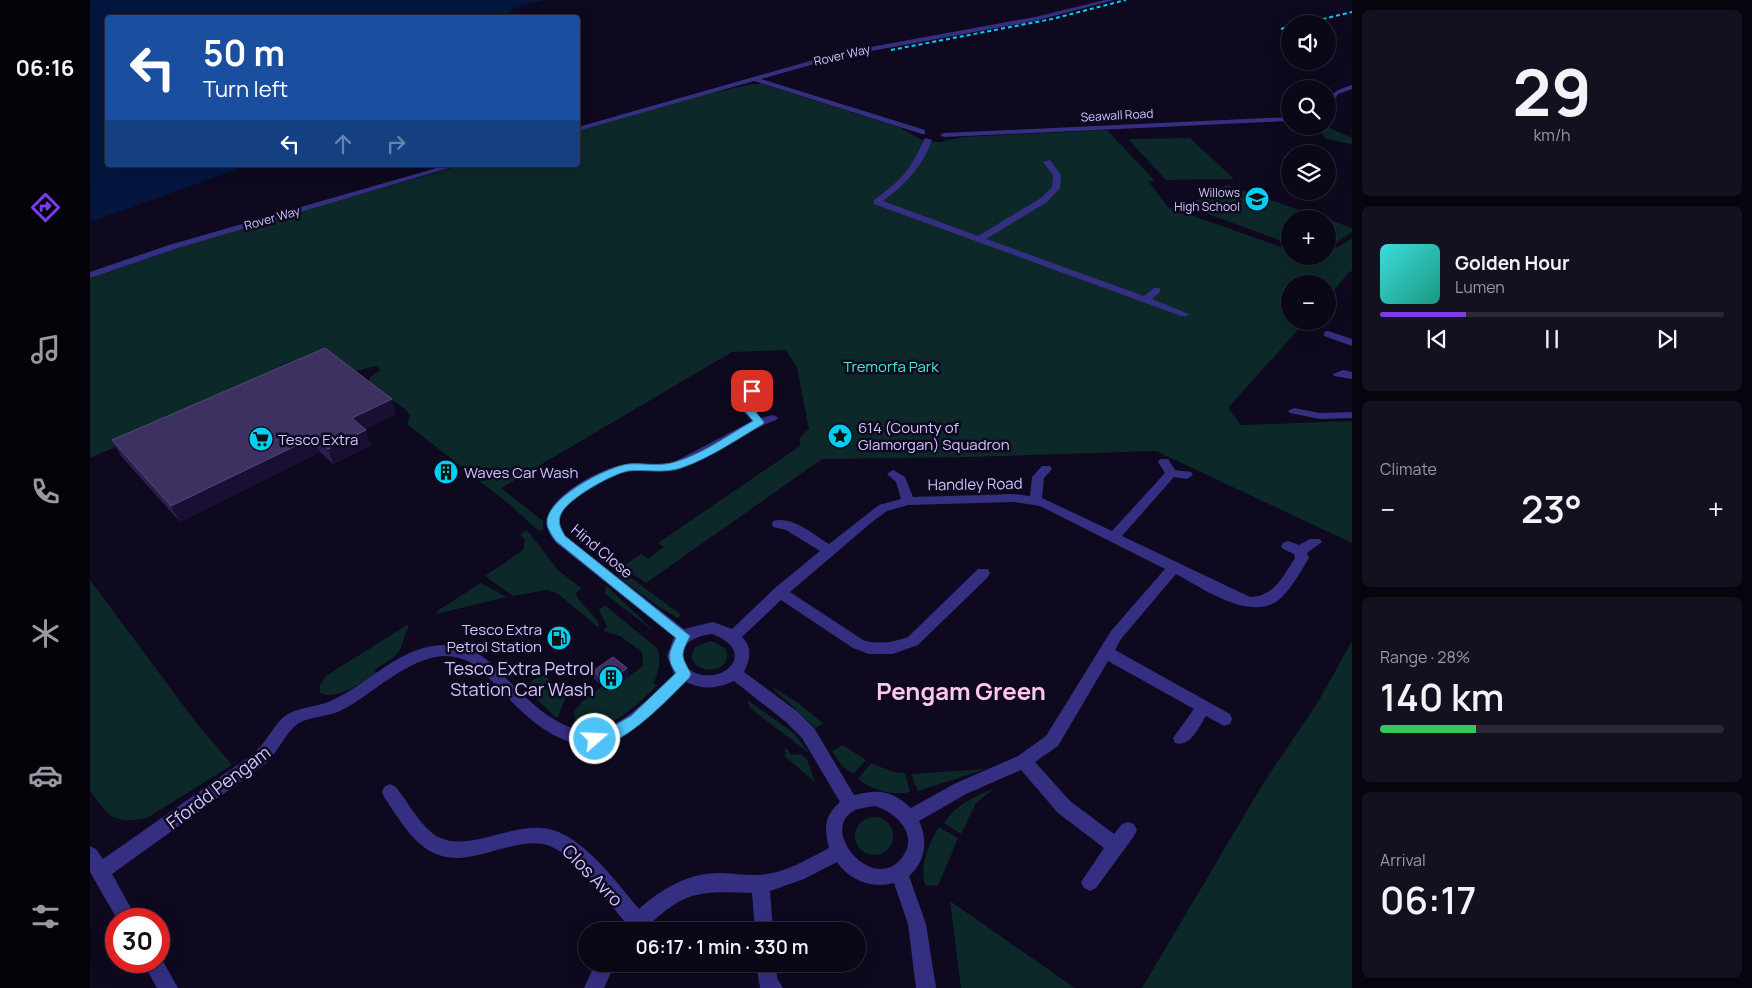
<!DOCTYPE html>
<html lang="en">
<head>
<meta charset="utf-8">
<style>
  :root { --surface:#0a0716; --page:#13101f; --text:#f1f3f6; --muted:#9999a1; --line:#2a2835; --accent:#7c3aed }
  body { margin:0; font-family:Manrope,sans-serif; background:var(--page); color:var(--text); height:100vh; display:flex; flex-direction:column; font-size:19px; white-space:nowrap }
  * { box-sizing:border-box; margin:0 }
  p { font-size:16px; color:var(--muted) }
  .icon { flex:none; width:28px; height:28px; fill:none; stroke:currentColor; stroke-width:2; stroke-linecap:round; stroke-linejoin:round }
  .map { position:relative; flex:1; overflow:hidden }
  .drawer { display:flex; flex-direction:column; gap:10px; padding:10px; background:#06040c; width:400px }
  .drawer>* { flex:none }
  .guide { position:absolute; left:15px; top:15px; width:475px; height:152px; border-radius:5px; box-shadow:0 5px 20px #0002,0 0 0 1px var(--line); background:#1a4fa0; color:#fff; overflow:hidden }
  .tools { position:absolute; left:1191px; top:15px; display:grid; gap:10px }
  .tools a { display:grid; place-items:center; width:55px; height:55px; border-radius:50%; background:var(--surface); box-shadow:0 5px 20px #0002,0 0 0 1px var(--line); font-size:25px }
  .speed { position:absolute; left:15px; top:908px; display:flex; gap:10px; font-size:25px; font-weight:700; text-align:center }
  .speed>* { display:grid; place-content:center; width:65px; height:65px; border-radius:50%; background:var(--surface); box-shadow:0 5px 20px #0002,0 0 0 1px var(--line); line-height:1 }
  .speed .limit { border:8px solid #d22; background:#fff; color:#111 }
  .pin { position:absolute; display:grid; place-items:center; width:42px; height:42px; color:#fff; margin:-21px; border-radius:10px; box-shadow:0 2px 8px #0006 }
  .me { position:absolute; width:55px; margin:-28px; rotate:71deg; stroke-linejoin:round; filter:drop-shadow(0 0 4px #0008) }
  .turn { display:flex; align-items:center; gap:18px; height:105px; padding:0 15px; font-size:22px }
  .turn .icon { width:65px; height:65px; stroke-width:2.5 }
  .turn b { display:block; font-size:35px; line-height:42px }
  .lanes { display:flex; align-items:center; height:48px; padding:0 15px; background:#0003; justify-content:center; gap:25px; direction:ltr }
  .lanes .off { opacity:.35 }
  .big { font-size:38px; font-weight:600; line-height:1.1 }
  .drawer .tile { flex:1; display:flex; flex-direction:column; justify-content:center; gap:8px; min-width:0; padding:0 18px; border-radius:8px; background:var(--page) }
  .drawer .dial { align-items:center; gap:0 }
  .dial b { font-size:65px; line-height:1 }
  .song { display:flex; align-items:center; gap:15px }
  .cover { width:60px; height:60px; border-radius:8px; background:linear-gradient(135deg,hsl(180 70% 55%),hsl(170 70% 35%)) }
  .played { height:5px; border-radius:2px; background:linear-gradient(90deg,var(--accent) 25%,var(--line) 25%) }
  .keys { display:flex; justify-content:space-around; direction:ltr }
  .heat { display:flex; justify-content:space-between; align-items:center; font-size:28px; direction:ltr }
  .charge { height:8px; border-radius:4px; background:linear-gradient(90deg,#34c759 28%,var(--line) 0) }
  .trip { position:absolute; left:488px; top:922px; width:288px; height:50px; border-radius:25px; background:var(--surface); box-shadow:0 5px 20px #0002,0 0 0 1px var(--line); font-weight:600; line-height:50px; text-align:center }
  main { display:flex; flex:1; min-height:0 }
  .tabs { display:flex; flex-direction:column; width:90px; justify-content:space-around; align-items:center; background:#040309; color:var(--muted) }
  .tabs .icon { width:35px; height:35px }
  .tabs .selected { color:var(--accent) }
  .tabs b { font-size:22px; color:var(--text) }
  .map>svg:first-child { display:block }
</style>
</head>
<body>
<main>
<nav class="tabs">
<b>06:16</b>
<svg class="icon selected" aria-label="directions" viewBox="0 0 24 24"><path d="M12 3l9 9-9 9-9-9zM9 14v-3h6M13 9l2 2-2 2"/></svg>
<svg class="icon" aria-label="music" viewBox="0 0 24 24"><path d="M9 18V5l10-2v13"/><circle cx="6" cy="18" r="3"/><circle cx="16" cy="16" r="3"/></svg>
<svg class="icon" aria-label="phone" viewBox="0 0 24 24"><path d="M5 4h4l2 5-3 2q2 4 5 5l2-3 5 2v4C11 20 4 13 5 4z"/></svg>
<svg class="icon" aria-label="climate" viewBox="0 0 24 24"><path d="M12 3v18M4 7l16 10M4 17L20 7"/></svg>
<svg class="icon" aria-label="car" viewBox="0 0 24 24"><path d="M5 17H2v-5l4-1 3-4h7l3 4 3 1v5h-3M9 17h6M6 11h13"/><circle cx="7" cy="17" r="2"/><circle cx="17" cy="17" r="2"/></svg>
<svg class="icon" aria-label="filters" viewBox="0 0 24 24"><path d="M4 7h16M4 17h16"/><circle cx="9" cy="7" r="2"/><circle cx="15" cy="17" r="2"/></svg>
</nav>
<div class="map">
<svg width="1262" height="988" viewBox="0 0 1262 988">
  <rect width="100%" height="100%" fill="#0e091e"/>
  <path fill="#0c2828" d="M663,84h9l137,43 25,14 17,1 22,-5 144,-7 48,51h-7l20,26 122,43v6h18l9,3 11,-3v-3l24,-15v34l-2,-1 -22,26v-13h-38v37h16l-78,87 13,17 111,-4v122l-196,-92 -183,6 -151,2 -176,124 -12,-8 -18,-4 25,-17 7,5 16,-12 -6,-4 142,-97v-9l9,-8 -12,-61 -11,-18 -54,2 -231,136 42,33v9l-4,1 -29,-26 -103,-81 3,-8 -4,-6 -37,-28 1,-5 11,-7 -5,-4 -20,5 -25,-18 -241,105v-180l102,-35 270,-78h116v-34l130,-37z
    M1232,127l8,1 22,10v6l-26,-5 -5,-7z
    M1100,138l44,41 -68,1 -38,-41z
    M1137,185l99,34h-36v25l-104,-38z
    M1238,219l24,9v4l-24,16z
    M437,530l31,40 23,18 -5,5 1,4 22,26 -1,4 -40,-33 -11,-4 -34,6 -28,-20 38,-26 2,-10 -5,-5z
    M527,576l13,1 51,38 -3,3 -19,-11z
    M0,580l105,141 37,44 -85,53c-35,6 -37,-1 -57,-27z
    M391,583l26,14 -71,17 1,-3z
    M516,585l49,47 -50,-38z
    M513,606h3l52,43c3,14 1,22 -5,35l4,1c-19,20 -45,45 -74,43l-8,-7 -1,-10 9,-10 18,-14 4,3 10,-3 28,-21 -1,-14 -22,-16 -17,-5 4,-4 -8,-17z
    M317,625l2,1c-5,8 -5,16 -9,23 -5,10 -17,15 -26,21l3,3c-14,9 -41,28 -57,20v-8l6,-9z
    M621,641l14,7c12,22 -27,31 -34,9l4,-10z
    M1262,641v347h-210l122,-206 54,-80z
    M451,675h3l20,19 2,3 -8,20h-3l-27,-27 2,-8z
    M680,686l27,16 26,21 -7,5z
    M657,700l47,33 16,21 -60,-46z
    M753,745l23,15 -13,14 -11,-8 -10,-15z
    M694,749h3l4,6 10,-1 6,5 8,23 -32,-27 3,-1z
    M781,763l22,9 12,1 5,19c-17,4 -39,-2 -52,-13z
    M896,769l-68,22 -7,-17z
    M905,788l-19,15 -15,31 -17,-11c11,-18 32,-27 51,-35z
    M765 836a19 19 0 1 1 38 0a19 19 0 1 1-38 0Z
    M849,827l19,11 -20,48 -13,-1c-6,-17 4,-44 14,-58z
    M860,901l125,87h-114z"/>
  <path fill="#04163d" d="M0,0h454l-29,8 -12,10h-395v147h141l-159,57z"/>
  <g fill="none" stroke-linecap="round" stroke-linejoin="round">
    <path fill="#352f82" fill-rule="evenodd" d="M1015,0h9l-79,21 -196,36 -78,22 164,51v4h-3l-168,-53 -176,50v-4l260,-74 197,-36z
      M1262,85v4l-14,5 -8,12 -2,1c0,-15 12,-18 24,-22z
      M1200,117v4l-346,16 -4,-2 4,-2z
      M835,138l7,2c-9,26 -27,45 -49,61l95,35 63,-38 11,-11 1,-12 -10,-13 7,-2 11,15 -1,13 -13,14 -61,37 158,57 10,-8h6v4l-8,7 37,15 -2,2h-6l-307,-112v-4c29,-21 36,-30 51,-62z
      M357,165h12l-284,84 -85,29v-6l79,-27z
      M1238,331l24,8v7l-28,-10v-4z
      M1253,370l9,2v7l-18,-3 -1,-2z
      M669,381l5,3 -13,17v6l10,11 11,-3 4,1 2,2 -2,2c-33,12 -59,35 -92,47 -21,7 -43,0 -64,6 -16,4 -52,26 -59,41 -3,8 -1,15 4,22l119,93 29,-7 19,7 43,-41 45,-37 -34,-21 -13,-3 -1,-3 1,-3c19,-6 41,14 56,23l50,-39 22,-6 -5,-17 -9,-8 6,-4 12,7 8,20 101,-3 16,2 2,-19 10,-11h8l2,3 -8,9 -2,20 70,33 53,-58 -7,-11 2,-3h8l7,11 16,2 2,3 -6,4 -13,-2 -52,59 128,61c24,0 33,-21 45,-39l-1,-4 -11,-5 -2,-3 2,-3 5,-2 11,4 11,-6h10l2,3 -15,11 2,5c-8,13 -16,28 -27,39 -28,28 -78,-8 -106,-23l-55,65 -6,11 115,64 2,5 -2,5 -6,2 -18,-10c-7,11 -16,32 -31,27l-2,-5 21,-29 -86,-48 -50,85 -23,16 35,39 44,33 8,-10 6,-2 6,2 3,6 -3,6 -38,52 -6,3 -6,-3 -3,-6 23,-34 -46,-35 -37,-43 -55,24 -47,27c9,19 7,40 -10,55l17,48 10,64h-20l-8,-64 -14,-41c-22,6 -44,-2 -57,-21l-33,17 -34,12 3,40h-18l-3,-38c-56,-2 -68,-2 -109,38h-22l4,-9c-18,-21 -49,-65 -75,-76 -13,-5 -28,-2 -41,1 -14,3 -27,8 -41,10 -45,7 -62,-28 -84,-60l-2,-5 2,-5 6,-3 6,3c11,14 21,33 35,45 31,27 83,-14 122,-2 33,10 64,53 86,79 23,-21 51,-37 83,-36 17,1 34,4 50,0 20,-4 39,-16 57,-25 -5,-20 -5,-32 11,-46l-38,-64 -16,-16 -52,-41c-18,8 -30,9 -48,1 -49,50 -94,92 -159,34 -19,-16 -35,-38 -56,-53 -45,-26 -91,28 -129,47 -13,7 -31,6 -43,13 -13,8 -21,30 -34,41l-153,110 25,45h-20l-27,-47v-26l6,3 7,10 150,-105c14,-11 22,-33 35,-40 12,-7 27,-7 40,-12 40,-16 72,-58 118,-57 31,0 46,19 66,39 71,72 98,54 162,-10l-7,-18 7,-19 -119,-95c-4,-6 -9,-13 -8,-21 1,-25 53,-52 75,-56 18,-4 36,2 54,-4l76,-40 -12,-13 -1,-7 16,-19zM924,502l26,4 125,63 -54,62 -65,105 -28,20 -64,28 -43,24c-19,-18 -33,-19 -57,-13l-40,-67 -16,-16 -54,-40c6,-13 9,-24 -2,-35l39,-37 72,48 16,6h24l25,-9 70,-68 2,-4 -2,-4h-10l-70,68c-14,5 -30,8 -45,3l-73,-48 82,-70 15,-11 21,-6zM622,634c52,19 3,60 -27,32 -11,-21 10,-30 27,-32zM784,806c21,5 45,28 29,50 -27,41 -87,-26 -48,-46 6,-2 13,-3 19,-4z
      M1204,408l26,5 32,-1v6l-32,1 -30,-6 -2,-2z
      M69,954l19,34h-21l-15,-27h17z
      M505,964h20l-11,24h-20z
      M666,964h20l1,14 6,10h-23z"/>
    <path stroke="#00cff1" stroke-width="2" stroke-dasharray="4 3" stroke-linecap="butt" d="M1212,24l50,-12
      M1191,29l9,-3
      M801,50l161,-31 74,-19"/>
  </g>
  <path fill="#2a204e" d="M302,399l4,15 -31,15 6,16 -38,19 -13,-12 -140,70 -59,-66 -9,-16z
    M537,668l1,8 -12,9 -5,-3 -8,5 -9,-8 -1,-8z"/>
  <path fill="#180f33" d="M302,399l4,15 -39,20 -5,-16z
    M276,430l5,15 -38,19 -5,-15z
    M224,437l6,15 -140,70 -9,-16z
    M537,668l1,8 -12,9 -1,-8z
    M520,674l1,8 -8,5 -1,-8z"/>
  <path fill="#3c3161" stroke="#53497a" d="M235,348l67,51 -40,19 14,12 -38,19 -14,-12 -143,69 -59,-66z
    M523,657l14,11 -12,9 -5,-3 -8,5 -9,-8z"/>
  <path fill="#4fc3f7" stroke="#337fa1" d="M662,388l5,3 -6,7 -1,7 14,17 -1,2c-27,16 -53,34 -82,44 -18,6 -35,1 -53,3 -16,3 -61,28 -67,43 -4,8 0,15 4,22l125,100c-10,20 -9,19 1,38l-2,4c-19,18 -70,76 -99,66l-2,-5 2,-4 20,-7 21,-12 45,-43c-10,-14 -7,-21 0,-35l-120,-97c-3,-4 -8,-11 -9,-17 -3,-25 61,-58 82,-60 16,-1 30,3 46,-2 28,-8 53,-27 78,-41l-13,-16 2,-10z"/>
  <defs>
    <symbol id="school-disc" viewBox="-11 -11 22 22"><circle r="9.5" fill="#00cff1" stroke="#0e091e"/><path d="M0-5L7-2L0 1L-7-2ZM-4 1L0 2.5L4 1V4Q0 6-4 4Z" fill="#111"/></symbol>
    <symbol id="sight-disc" viewBox="-11 -11 22 22"><circle r="9.5" fill="#00cff1" stroke="#0e091e"/><path d="M0-6L1.8-2.2L6-1.7L2.9 1.2L3.7 5.4L0 3.3L-3.7 5.4L-2.9 1.2L-6-1.7L-1.8-2.2Z" fill="#111"/></symbol>
    <symbol id="supermarket-disc" viewBox="-11 -11 22 22"><circle r="9.5" fill="#00cff1" stroke="#0e091e"/><path d="M-6-5.5h2.5l.6 2H6L4.5 2H-2.5L-4.4-4H-6ZM-1.5 3.2a1.3 1.3 0 1 0 .1 0ZM3 3.2a1.3 1.3 0 1 0 .1 0Z" fill="#111"/></symbol>
    <symbol id="building-disc" viewBox="-11 -11 22 22"><circle r="9.5" fill="#00cff1" stroke="#0e091e"/><path d="M-4-6H4V6H1V3H-1V6H-4ZM-2.5-4.3h1.7v1.8h-1.7ZM.8-4.3h1.7v1.8H.8ZM-2.5-1h1.7V.8h-1.7ZM.8-1h1.7V.8H.8Z" fill="#111"/></symbol>
    <symbol id="fuel-disc" viewBox="-11 -11 22 22"><circle r="9.5" fill="#00cff1" stroke="#0e091e"/><path d="M-5.5-6h7V0h2V4h1.3V-2.5L3-4.5l.8-.8L6-3V5H2.5V1h-1V6h-7ZM-4.2-4.7v3.2H.2V-4.7Z" fill="#111"/></symbol>
  </defs>
  <g fill-rule="evenodd">
    <use href="#school-disc" x="1153" y="185" width="28" height="28"/>
    <use href="#sight-disc" x="736" y="422" width="28" height="28"/>
    <use href="#supermarket-disc" x="157" y="425" width="28" height="28"/>
    <use href="#building-disc" x="342" y="458" width="28" height="28"/>
    <use href="#fuel-disc" x="455" y="624" width="28" height="28"/>
    <use href="#building-disc" x="507" y="664" width="28" height="28"/>
  </g>
  <g text-anchor="middle" dominant-baseline="central" stroke-width="5" stroke-linejoin="round" paint-order="stroke">
    <g font-size="12" fill="#cfc6ff" stroke="#0e091e">
      <text transform="translate(752 55) rotate(-13)">Rover Way</text>
      <text transform="translate(1027 115) rotate(-3)">Seawall Road</text>
      <text transform="translate(182 218) rotate(-16)">Rover Way</text>
    </g>
    <g font-size="12" fill="#cfc6ff" stroke="#0e091e" text-anchor="end">
      <text x="1150" y="192">Willows<tspan x="1150" dy="14">High School</tspan></text>
    </g>
    <g font-size="15" fill="#46ebc9" stroke="#0e091e">
      <text x="801" y="366">Tremorfa Park</text>
    </g>
    <g font-size="15" fill="#cfc6ff" stroke="#0e091e" text-anchor="start">
      <text x="768" y="427">614 (County of<tspan x="768" dy="17">Glamorgan) Squadron</tspan></text>
      <text x="188" y="439">Tesco Extra</text>
      <text x="374" y="472">Waves Car Wash</text>
      <text x="452" y="629" text-anchor="end">Tesco Extra<tspan x="452" dy="17">Petrol Station</tspan></text>
    </g>
    <g font-size="15" fill="#cfc6ff" stroke="#0e091e">
      <text transform="translate(885 484) rotate(-1)">Handley Road</text>
      <text transform="translate(512 551) rotate(40)">Hind Close</text>
    </g>
    <g font-size="18" fill="#cfc6ff" stroke="#0e091e" text-anchor="end">
      <text x="504" y="668">Tesco Extra Petrol<tspan x="504" dy="21">Station Car Wash</tspan></text>
    </g>
    <g font-size="18" fill="#cfc6ff" stroke="#0e091e">
      <text transform="translate(128 787) rotate(-37)">Ffordd Pengam</text>
      <text transform="translate(503 875) rotate(46)">Clos Avro</text>
    </g>
    <g font-size="24" font-weight="bold" fill="#ffc8e9" stroke="#0e091e">
      <text x="871" y="690">Pengam Green</text>
    </g>
  </g>
</svg>
<div class="tools">
<a><svg class="icon" aria-label="sound" viewBox="0 0 24 24"><path d="M4 9h4l5-4v14l-5-4H4zM17 9q2 3 0 6"/></svg></a>
<a><svg class="icon" aria-label="search" viewBox="0 0 24 24"><circle cx="10" cy="10" r="6"/><path d="M15 15l6 6"/></svg></a>
<a><svg class="icon" aria-label="layers" viewBox="0 0 24 24"><path d="M12 4l9 5-9 5-9-5zM3 14l9 5 9-5"/></svg></a>
<a>+</a>
<a>−</a>
</div>
<div class="speed"><div class="limit">30</div></div>
<div class="pin" style="left:662px;top:391px;background:#d93025"><svg class="icon" aria-label="arrive" viewBox="0 0 24 24"><path d="M6 21V4h12l-3 4 3 4H6"/></svg></div>
<svg class="me" style="left:505px;top:739px" viewBox="-20 -20 40 40"><circle r="17" fill="#4fc3f7" stroke="#fff" stroke-width="3"/><path d="M0-11L8 9 0 5-8 9z" fill="#fff"/></svg>
<div class="trip">06:17 · 1 min · 330 m</div>
<div class="guide">
<div class="turn"><svg class="icon" aria-label="left" viewBox="0 0 24 24"><path d="M17 20v-9H6M10 6l-5 5 5 5"/></svg><div><b>50 m</b>Turn left</div></div>
<div class="lanes"><svg class="icon" aria-label="left" viewBox="0 0 24 24"><path d="M17 20v-9H6M10 6l-5 5 5 5"/></svg><svg class="icon off" aria-label="ahead" viewBox="0 0 24 24"><path d="M12 20V5M6 11l6-6 6 6"/></svg><svg class="icon off" aria-label="right" viewBox="0 0 24 24"><path d="M7 20v-9h11M14 6l5 5-5 5"/></svg></div>
</div>
</div>
<section class="drawer">
<div class="tile dial"><b>29</b><p>km/h</p></div>
<div class="tile">
<div class="song"><i class="cover"></i><div><b>Golden Hour</b><p>Lumen</p></div></div>
<div class="played"></div>
<div class="keys"><svg class="icon" aria-label="previous" viewBox="0 0 24 24"><path d="M18 5L8 12l10 7zM5 5v14"/></svg><svg class="icon" aria-label="pause" viewBox="0 0 24 24"><path d="M8 5v14M16 5v14"/></svg><svg class="icon" aria-label="next" viewBox="0 0 24 24"><path d="M6 5l10 7-10 7zM19 5v14"/></svg></div>
</div>
<div class="tile"><p>Climate</p>
<div class="heat"><a>−</a><b class="big">23°</b><a>+</a></div>
</div>
<div class="tile"><p>Range · 28%</p><b class="big">140 km</b><div class="charge"></div></div>
<div class="tile"><p>Arrival</p><b class="big">06:17</b></div>
</section>
</main>
</body>
</html>
